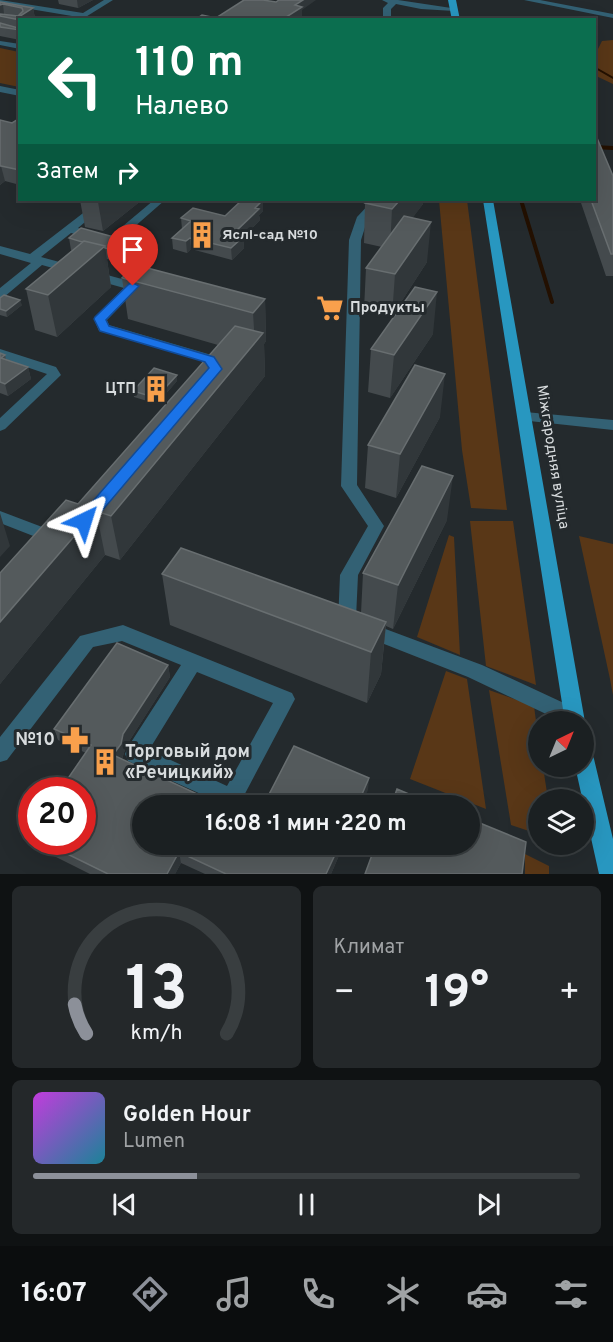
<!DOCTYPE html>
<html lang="ru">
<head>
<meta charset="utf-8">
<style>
  :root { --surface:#1b2022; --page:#24282a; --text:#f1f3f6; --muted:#a0a3a5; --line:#393e40; --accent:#8c9099 }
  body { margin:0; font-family:Overpass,sans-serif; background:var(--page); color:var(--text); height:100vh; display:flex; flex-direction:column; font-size:22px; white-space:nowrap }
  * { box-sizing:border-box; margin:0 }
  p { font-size:20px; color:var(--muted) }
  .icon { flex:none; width:33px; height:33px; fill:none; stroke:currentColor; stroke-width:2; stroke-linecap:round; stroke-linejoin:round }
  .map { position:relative; height:874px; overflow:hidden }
  .sheet { display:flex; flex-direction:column; gap:12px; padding:12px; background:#0f1213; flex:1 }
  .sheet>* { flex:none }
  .banner { position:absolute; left:18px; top:18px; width:578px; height:183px; border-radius:0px; box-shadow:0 6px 24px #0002,0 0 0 2px var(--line); background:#0b6e4f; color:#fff; overflow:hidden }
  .needle { width:39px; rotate:43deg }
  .fabs { position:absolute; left:528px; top:711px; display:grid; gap:12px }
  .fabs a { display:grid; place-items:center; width:66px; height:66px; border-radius:50%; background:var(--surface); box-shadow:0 6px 24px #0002,0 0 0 2px var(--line); font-size:30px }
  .speed { position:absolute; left:18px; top:777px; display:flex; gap:12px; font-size:30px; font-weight:700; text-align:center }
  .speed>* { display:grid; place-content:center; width:78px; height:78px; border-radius:50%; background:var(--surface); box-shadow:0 6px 24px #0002,0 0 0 2px var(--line); line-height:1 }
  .speed .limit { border:9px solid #d22; background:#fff; color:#111 }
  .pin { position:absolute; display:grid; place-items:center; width:51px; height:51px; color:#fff; margin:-62px -26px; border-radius:50% 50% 50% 0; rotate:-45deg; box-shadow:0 0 6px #0007 }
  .pin .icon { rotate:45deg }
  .me { position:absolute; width:66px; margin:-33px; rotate:41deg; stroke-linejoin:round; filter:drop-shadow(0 0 4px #0008) }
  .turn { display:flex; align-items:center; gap:21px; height:126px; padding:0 18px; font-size:27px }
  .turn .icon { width:78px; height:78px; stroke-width:2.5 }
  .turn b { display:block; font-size:42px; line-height:51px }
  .then { display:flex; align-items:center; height:57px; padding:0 18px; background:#0003; gap:12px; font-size:22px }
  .big { font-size:45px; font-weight:700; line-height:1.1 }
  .sheet .card { flex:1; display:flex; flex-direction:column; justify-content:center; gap:9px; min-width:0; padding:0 21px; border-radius:9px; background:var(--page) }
  .sheet .dial { align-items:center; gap:0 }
  .dial svg { height:156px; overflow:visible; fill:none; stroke:var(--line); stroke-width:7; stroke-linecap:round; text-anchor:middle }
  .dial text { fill:var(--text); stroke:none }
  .song { display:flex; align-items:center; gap:18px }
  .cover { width:72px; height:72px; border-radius:9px; background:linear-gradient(135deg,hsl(290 70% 55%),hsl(190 70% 35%)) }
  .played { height:6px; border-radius:3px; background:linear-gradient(90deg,var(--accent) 30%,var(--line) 30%) }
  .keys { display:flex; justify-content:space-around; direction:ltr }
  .heat { display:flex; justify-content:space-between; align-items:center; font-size:33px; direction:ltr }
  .sheet .tiles { flex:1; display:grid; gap:12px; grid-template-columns:1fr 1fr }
  .card:last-child { grid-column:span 2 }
  .trip { position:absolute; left:132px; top:795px; width:348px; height:60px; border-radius:30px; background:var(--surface); box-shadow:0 6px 24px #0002,0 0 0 2px var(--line); font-weight:700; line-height:60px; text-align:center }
  .tab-bar { display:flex; height:96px; justify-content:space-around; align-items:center; background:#0b0d0e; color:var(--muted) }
  .tab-bar .icon { width:42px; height:42px }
  .tab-bar .selected { color:var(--accent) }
  .tab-bar b { font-size:27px; color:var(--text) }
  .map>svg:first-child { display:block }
</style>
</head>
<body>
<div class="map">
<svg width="613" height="874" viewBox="0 0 613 874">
  <rect width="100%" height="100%" fill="#242a2d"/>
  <path fill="#593717" d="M613,40v44l-19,-9v-25l4,-1 4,-8z
    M0,48l19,4v35l-19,-4z
    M439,200h28l40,310 -36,-2 -9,-58z
    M470,521h43l23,164 -50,-19z
    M449,535l5,2 6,118 -43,-18z
    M579,536l34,8v151l-3,-16z
    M446,671l21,8 19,130 -76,-30z
    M489,690l45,16 4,30v30l5,1 5,32 -10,1v34l-27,-9z
    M525,854l24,12v8h-24z"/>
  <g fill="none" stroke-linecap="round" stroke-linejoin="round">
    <path stroke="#231001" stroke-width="2" d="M594,67l19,11"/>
    <path stroke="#231001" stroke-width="4" d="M594,147l19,1
      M521,200l31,102"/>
    <path fill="#336174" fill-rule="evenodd" d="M0,0l83,13 21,-13h9l-29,18 -84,-14z
      M382,0h16l60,9 -4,2 -33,-2 -25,-5 -5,5v11h-8v-12l5,-5z
      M524,0h16l73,14v4z
      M0,41l20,3v5l-20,-4z
      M0,86l20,4v6l-20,-4z
      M100,200h11l-33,28 33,8 43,-36h11l-48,42 -4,1 -42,-10 -30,24 103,28 2,3 -2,3h-9l-28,29 2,5 106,31 7,13 -5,7h-10l-2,-3 3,-4 -3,-7 -106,-31 -5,-12 30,-31 -82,-23 -38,32 -4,1v-10l31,-25 -31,-9v-8l30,8z
      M373,200h10l-15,18 -7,22 -4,245 27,41 -26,49 -2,43 126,47 99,46 3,6 -2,5h-19l-95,-45 -127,-50 -3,-5 2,-47 28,-49 -27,-40 8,-246 8,-23z
      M0,349l56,18 5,8 -56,54 -5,2v-13l47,-44 -47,-16z
      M525,412l88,8v10l-93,-10 -2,-3z
      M0,511l58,22 2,4c-4,8 -8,10 -17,7l-2,-5 -41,-16z
      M123,625l169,68 3,6 -56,106h-14l-97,-44 -3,-7 3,-7 53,-82 -59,-24 -29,6 -86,113 -7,2v-25l80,-101zM197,672l76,31 -46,83 -78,-36z"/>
    <path fill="#2897c0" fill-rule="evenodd" d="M448,0h8l4,20h-8z
      M483,200h10l92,522 -1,3v-3h-19z
      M584,750l7,2 3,7 19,80v35h-14l-24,-108h9z"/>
  </g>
  <path fill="#444a4d" d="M58,0h35l-15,8 -19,-4z
    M0,2l33,6 2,10 -15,2v20l-20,-4z
    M20,118v67l-15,-4 -5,4v-65l12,3z
    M613,176v100h-7l-26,-76h14z
    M80,200h62l-39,31 -18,-4z
    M263,200v11l-4,4 1,5 -17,17 1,11 -12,12 -41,-11 -4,4 -14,-4 -1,-11 10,-9 -1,-11 44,-2z
    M365,203l58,1 -11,14 15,44 -35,54 -28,-7 2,-41 16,-21 -18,-4z
    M69,238l58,13 -12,10 -8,-2 4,28 -54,50 -22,-7 -9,-41 46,-39h-1z
    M122,278l143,21 1,42 -2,3 1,32 -145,184 -15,-5 -105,129v-111l78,-69 140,-159 -90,-26z
    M0,298l22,7 -15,12 -7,-2z
    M433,334l-43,64 -22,-6 3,-43z
    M0,353l5,2 1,4 22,8 3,12 -23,17 -8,-3z
    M177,381l-20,23 -23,-7 -1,-6z
    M440,417l-44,81 -31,-10 3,-43z
    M447,520l-54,109 -7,-3 -5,48 -14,29 -197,-78 -8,-51 199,39 2,-40z
    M168,665l2,12 -44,69 -3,10 -1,3 20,47 202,38 -13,30h-126l-24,-11 -6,11h-85l-56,-28 -2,-4h50l4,-89 -28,-13 -4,-11z"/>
  <path fill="#31373a" d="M77,0h16l-15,8z
    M303,0h13l-14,10v6l-5,4h-14l12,-15z
    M3,4l1,10 -4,1v-10z
    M33,8l2,10 -3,2h-12l-3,-2z
    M0,166h1l4,15 -5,4z
    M101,200h41l-39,31 -5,-29z
    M263,200v11l-4,4 1,5 -26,25 -1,-11 22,-26z
    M400,200h23v4l-33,45 2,-40z
    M431,222l-4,40 -35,54 3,-42z
    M243,237l1,11 -12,12 -1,-12z
    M190,238l1,11 -4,4 -1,-12z
    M125,240l2,11 -12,10 -2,-11z
    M105,246l6,41 -54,50 -9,-42z
    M437,292l-4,42 -43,64 4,-43z
    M265,299l1,42 -2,3 1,32 -145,184 -9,-44 144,-172 -2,-31z
    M20,300l2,5 -15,12 -1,-6z
    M28,367l3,12 -23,17 -3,-12z
    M445,374l-5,43 -44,81 4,-44z
    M177,375v6l-20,23 -1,-6z
    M453,476l-6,44 -54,109 5,-44z
    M96,511l9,44 -105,129v-62z
    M0,513l10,33 -10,11z
    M386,622l-5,52 -14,29 4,-51z
    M168,665l2,12 -44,69 -3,10 -7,11 -3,-12 10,-21z
    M369,778l-1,12 -7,16h-4z
    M340,844h4l-13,30h-5z
    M179,852l2,11 -6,11h-8z"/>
  <path fill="#545a5c" stroke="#686e70" stroke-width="1.5" d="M244,0h19l13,2 3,-2h24l-8,5 7,2 -19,12 3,1h-91l7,-5 14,3z
    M0,2l33,6 -16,10 7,2h-4l-20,-4v-2l18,2 5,-5 -1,-3 -19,-4 -3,1z
    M0,23l18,5 2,-1v3l-20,-3z
    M20,118v52l-19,-4h-1v-46l12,3z
    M594,138h3l16,38v78h-2l-20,-54h3z
    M90,200h11l-3,2z
    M242,200h21l-8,8 4,1 -26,25 10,3 -12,11 -41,-10 -4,3 -14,-3 19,-17 -10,-3 12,-10 32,8z
    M368,200h32l-8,9 -27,-6z
    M404,216l27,6 -36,52 -29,-6z
    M81,228l44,12 -12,10 -8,-2v-2l-21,-5 -2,1 -13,-4z
    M84,241l21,5 -57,49 -22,-6z
    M136,265l129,34 -12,14 -131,-35z
    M415,287l22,5 -43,63 -23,-6z
    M4,295l16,5 -14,11 -6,-2v-11z
    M235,326l28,7 -152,183 -15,-5 -96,111v-49l66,-73 12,4z
    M0,353l5,2 -4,3 27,9 -23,17 -5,-2z
    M415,365l30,9 -45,80 -32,-9z
    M154,368l23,7 -21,23 -23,-7z
    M422,466l31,10 -55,109 -35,-12z
    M181,548l205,74 -15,30 -209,-78z
    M117,643l51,22 -45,69 -2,10 -8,11 110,51h-81v38h198l-14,30h-100l-47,-22 -12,22h-59l-65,-32h39v-52h-22l31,-45 -37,-16z
    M294,746l75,32 -12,28h-94z
    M397,789l40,17h-46z
    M470,819l56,23 -4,32h-157l11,-30h94z"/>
  <path fill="#1a73e8" stroke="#114b97" stroke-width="1.5" d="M133,283l6,3 -33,34 3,6 105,31 8,12 -132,156h-11l-2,-4 2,-4 130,-149 -4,-6 -105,-31 -6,-12 1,-2 34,-33z"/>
  <defs>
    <symbol id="building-bare" viewBox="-9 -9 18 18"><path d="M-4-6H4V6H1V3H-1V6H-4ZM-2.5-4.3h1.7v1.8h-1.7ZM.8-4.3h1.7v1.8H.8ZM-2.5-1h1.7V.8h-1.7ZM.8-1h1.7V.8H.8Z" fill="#f9a04c" stroke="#242a2d" stroke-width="2.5" paint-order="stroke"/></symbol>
    <symbol id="supermarket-bare" viewBox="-9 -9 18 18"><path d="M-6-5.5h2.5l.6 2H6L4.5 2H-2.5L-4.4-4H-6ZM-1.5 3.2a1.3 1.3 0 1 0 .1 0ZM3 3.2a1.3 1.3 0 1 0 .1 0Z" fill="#f9a04c" stroke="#242a2d" stroke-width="2.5" paint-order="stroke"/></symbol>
    <symbol id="pharmacy-bare" viewBox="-9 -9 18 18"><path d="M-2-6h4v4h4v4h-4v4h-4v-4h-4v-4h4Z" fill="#f9a04c" stroke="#242a2d" stroke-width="2.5" paint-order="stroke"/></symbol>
  </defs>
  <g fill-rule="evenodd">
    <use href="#building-bare" x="183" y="216" width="38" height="38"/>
    <use href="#supermarket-bare" x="311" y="289" width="38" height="38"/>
    <use href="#building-bare" x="137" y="370" width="38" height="38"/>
    <use href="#pharmacy-bare" x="56" y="721" width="38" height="38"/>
    <use href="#building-bare" x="86" y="743" width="38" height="38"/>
  </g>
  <g text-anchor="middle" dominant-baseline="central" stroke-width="6" stroke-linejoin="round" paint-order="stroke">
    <g font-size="14" font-weight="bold" fill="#d7dbdd" stroke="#242a2d" text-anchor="start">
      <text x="222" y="235">Яслі-сад №10</text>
    </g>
    <g font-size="15" font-weight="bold" fill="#d7dbdd" stroke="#242a2d" text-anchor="start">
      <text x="350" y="308">Продукты</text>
      <text x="136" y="389" text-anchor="end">ЦТП</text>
    </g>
    <g font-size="15" fill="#d7dbdd" stroke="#242a2d">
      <text transform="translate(552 457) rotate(81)">Міжгародняя вуліца</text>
    </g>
    <g font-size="18" font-weight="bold" fill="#d7dbdd" stroke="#242a2d" text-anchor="end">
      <text x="55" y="740">№10</text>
      <text x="125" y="752" text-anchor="start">Торговый дом<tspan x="125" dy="21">«Речицкий»</tspan></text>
    </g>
  </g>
</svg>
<div class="fabs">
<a><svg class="needle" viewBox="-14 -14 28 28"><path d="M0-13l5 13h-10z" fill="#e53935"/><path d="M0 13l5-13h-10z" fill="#a0a3a5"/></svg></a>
<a><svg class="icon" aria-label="layers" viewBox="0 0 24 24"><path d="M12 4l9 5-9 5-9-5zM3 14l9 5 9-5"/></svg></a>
</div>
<div class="speed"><div class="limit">20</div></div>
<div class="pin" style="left:133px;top:286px;background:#d93025"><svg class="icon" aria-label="arrive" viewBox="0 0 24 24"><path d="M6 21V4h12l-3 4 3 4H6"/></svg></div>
<svg class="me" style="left:84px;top:521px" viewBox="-20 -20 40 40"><path d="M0-17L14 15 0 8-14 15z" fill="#1a73e8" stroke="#fff" stroke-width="4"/></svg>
<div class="trip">16:08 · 1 мин · 220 m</div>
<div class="banner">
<div class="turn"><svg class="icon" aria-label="left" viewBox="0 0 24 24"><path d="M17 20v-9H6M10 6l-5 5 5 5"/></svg><div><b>110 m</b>Налево</div></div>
<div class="then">Затем<svg class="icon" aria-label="right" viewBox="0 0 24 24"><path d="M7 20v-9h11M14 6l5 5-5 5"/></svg></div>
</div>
</div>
<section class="sheet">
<div class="tiles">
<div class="card dial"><svg viewBox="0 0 100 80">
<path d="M14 69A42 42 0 1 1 86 69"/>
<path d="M14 69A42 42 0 0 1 8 54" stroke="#8c9099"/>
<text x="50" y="56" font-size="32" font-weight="700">13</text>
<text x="50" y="72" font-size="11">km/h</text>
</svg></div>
<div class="card"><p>Климат</p>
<div class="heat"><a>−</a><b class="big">19°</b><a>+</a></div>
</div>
<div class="card">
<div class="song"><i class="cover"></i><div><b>Golden Hour</b><p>Lumen</p></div></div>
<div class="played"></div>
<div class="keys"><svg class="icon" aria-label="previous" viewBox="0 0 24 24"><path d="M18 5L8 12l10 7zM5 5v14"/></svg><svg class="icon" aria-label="pause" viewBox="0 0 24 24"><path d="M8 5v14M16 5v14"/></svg><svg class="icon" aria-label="next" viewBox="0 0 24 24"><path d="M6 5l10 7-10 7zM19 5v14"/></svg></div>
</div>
</div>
</section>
<nav class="tab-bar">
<b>16:07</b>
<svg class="icon selected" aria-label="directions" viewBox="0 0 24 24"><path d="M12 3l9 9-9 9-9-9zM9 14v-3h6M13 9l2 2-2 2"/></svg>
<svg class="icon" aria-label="music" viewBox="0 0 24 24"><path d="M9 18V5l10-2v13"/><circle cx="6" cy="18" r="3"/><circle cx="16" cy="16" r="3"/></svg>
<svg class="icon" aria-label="phone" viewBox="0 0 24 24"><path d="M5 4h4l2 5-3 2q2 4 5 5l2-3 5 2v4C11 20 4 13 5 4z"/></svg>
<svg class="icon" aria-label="climate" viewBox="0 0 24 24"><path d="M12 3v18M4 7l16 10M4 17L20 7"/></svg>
<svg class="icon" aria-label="car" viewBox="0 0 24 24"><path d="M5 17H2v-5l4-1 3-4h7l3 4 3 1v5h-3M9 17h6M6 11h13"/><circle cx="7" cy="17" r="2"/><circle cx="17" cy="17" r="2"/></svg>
<svg class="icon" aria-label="filters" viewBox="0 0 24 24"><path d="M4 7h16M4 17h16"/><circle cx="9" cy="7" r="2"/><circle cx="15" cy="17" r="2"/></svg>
</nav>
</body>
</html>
